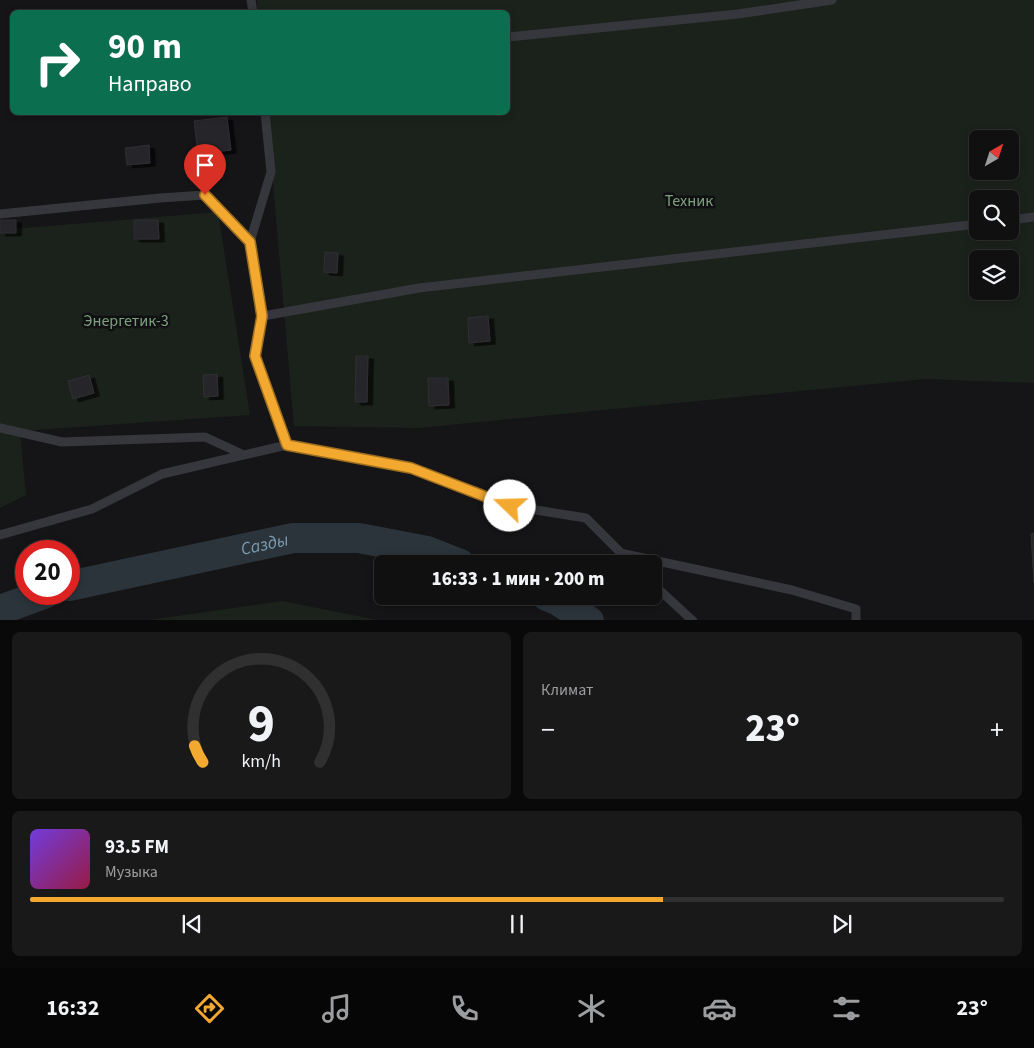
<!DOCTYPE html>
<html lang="ru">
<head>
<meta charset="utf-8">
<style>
  :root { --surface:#101011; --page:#19191a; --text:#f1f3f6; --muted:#9c9d9f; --line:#303031; --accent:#f3a930 }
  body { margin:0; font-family:"Source Sans 3",sans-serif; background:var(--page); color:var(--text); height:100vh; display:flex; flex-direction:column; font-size:19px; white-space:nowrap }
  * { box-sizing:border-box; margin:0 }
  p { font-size:16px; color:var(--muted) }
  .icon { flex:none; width:28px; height:28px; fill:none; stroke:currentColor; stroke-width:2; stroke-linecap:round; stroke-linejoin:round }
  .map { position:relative; height:620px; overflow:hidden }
  .panel { display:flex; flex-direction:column; gap:12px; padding:12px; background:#090909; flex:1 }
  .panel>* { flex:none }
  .guide { position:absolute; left:10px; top:10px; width:500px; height:105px; border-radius:8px; box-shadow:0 2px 8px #0003,0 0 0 1px var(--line); background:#0b6e4f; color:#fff; overflow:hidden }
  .needle { width:32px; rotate:39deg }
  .tools { position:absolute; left:969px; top:130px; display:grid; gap:10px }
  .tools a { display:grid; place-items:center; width:50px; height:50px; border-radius:8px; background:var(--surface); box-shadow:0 2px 8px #0003,0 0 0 1px var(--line); font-size:25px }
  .speed { position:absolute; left:15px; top:540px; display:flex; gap:10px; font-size:25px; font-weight:700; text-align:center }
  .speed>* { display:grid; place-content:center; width:65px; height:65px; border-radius:50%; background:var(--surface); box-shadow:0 2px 8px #0003,0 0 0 1px var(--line); line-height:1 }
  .speed .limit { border:8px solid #d22; background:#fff; color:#111 }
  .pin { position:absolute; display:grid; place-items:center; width:42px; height:42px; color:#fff; margin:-51px -21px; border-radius:50% 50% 50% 0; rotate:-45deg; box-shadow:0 0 5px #0007 }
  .pin .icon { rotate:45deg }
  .me { position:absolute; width:55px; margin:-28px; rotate:291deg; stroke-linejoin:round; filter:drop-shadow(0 0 4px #0008) }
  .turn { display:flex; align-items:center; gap:18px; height:105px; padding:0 15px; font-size:22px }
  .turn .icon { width:65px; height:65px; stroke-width:2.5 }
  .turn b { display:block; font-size:35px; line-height:42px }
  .big { font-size:38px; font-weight:800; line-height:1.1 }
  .panel .tile { flex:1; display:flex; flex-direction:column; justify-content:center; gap:8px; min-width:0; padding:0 18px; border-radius:8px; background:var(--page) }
  .panel .dial { align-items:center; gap:0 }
  .dial svg { height:130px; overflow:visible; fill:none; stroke:var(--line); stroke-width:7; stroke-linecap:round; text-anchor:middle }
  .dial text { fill:var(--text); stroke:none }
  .song { display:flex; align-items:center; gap:15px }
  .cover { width:60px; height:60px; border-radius:8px; background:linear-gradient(135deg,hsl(260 70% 55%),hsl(340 70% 35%)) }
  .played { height:5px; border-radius:2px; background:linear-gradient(90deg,var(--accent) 65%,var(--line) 65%) }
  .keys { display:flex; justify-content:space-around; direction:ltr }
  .heat { display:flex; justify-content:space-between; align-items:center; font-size:28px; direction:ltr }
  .panel .tiles { flex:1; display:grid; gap:12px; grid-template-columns:1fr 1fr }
  .tile:last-child { grid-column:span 2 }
  .trip { position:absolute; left:374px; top:555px; width:288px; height:50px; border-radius:8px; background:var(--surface); box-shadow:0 2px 8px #0003,0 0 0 1px var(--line); font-weight:800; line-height:50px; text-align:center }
  .tab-bar { display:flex; height:80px; justify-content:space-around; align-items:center; background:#060607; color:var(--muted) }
  .tab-bar .icon { width:35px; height:35px }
  .tab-bar .active { color:var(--accent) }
  .tab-bar b { font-size:22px; color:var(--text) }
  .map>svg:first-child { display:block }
</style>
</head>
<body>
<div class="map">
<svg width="1034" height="621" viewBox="0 0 1034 621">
  <defs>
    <filter id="shadow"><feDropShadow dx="5.5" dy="3" stdDeviation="0" flood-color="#0009"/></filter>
  </defs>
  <rect width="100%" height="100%" fill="#151517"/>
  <path fill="#1b221b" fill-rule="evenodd" d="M257,0h777v383l-109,-4 -507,49 -124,-2 -27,-313 241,-1v-100h-250zM978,139h32v32h-32zM978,199h32v32h-32zM978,259h32v32h-32z
    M218,212l32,203 -230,16 6,64 -26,13v-278z
    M282,601l95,19h-228z"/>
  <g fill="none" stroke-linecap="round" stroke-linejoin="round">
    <g stroke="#2b343b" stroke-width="30">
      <path id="s1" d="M69,586l224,-48h66l68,13 33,13"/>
      <path d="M547,596l10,4 32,21"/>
      <path d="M0,610l44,-16"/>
    </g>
  </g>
  <path fill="#28282b" stroke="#2f2f33" filter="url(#shadow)" d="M227,117l4,33 -33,4 -4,-33z
    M149,145l1,18 -23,2 -2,-17z
    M0,220h16v13h-16z
    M134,220h24l1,19h-25z
    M325,252l13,1 -1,20 -13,-1z
    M488,316l2,25 -21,2 -1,-25z
    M356,356h12l-1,46h-12z
    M217,374l1,22 -14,1 -1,-22z
    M89,375l5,18 -21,6 -5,-18z
    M428,378h20l1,27 -20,1z
    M1034,533v50l-3,-49z"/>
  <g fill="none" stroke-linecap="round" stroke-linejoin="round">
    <path stroke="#36373c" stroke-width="9" d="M251,0l2,12
      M508,37l230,-23 94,-14
      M265,112l6,60 -21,70 13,74 -8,40 32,89 124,23 100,38 75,12 46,46
      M0,214l160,-16 45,-3 45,47
      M1010,220l24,-3
      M263,316l156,-28 559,-64
      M0,428l62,14 143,-5 39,18
      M0,535l92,-26 70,-35 125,-29
      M620,553l172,37 64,19v12
      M652,583l41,38"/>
  </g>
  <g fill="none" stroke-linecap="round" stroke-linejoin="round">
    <defs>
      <path id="route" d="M205,195l45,47 12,74 -7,40 32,89 124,23 99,38"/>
    </defs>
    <use href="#route" stroke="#9e6e1f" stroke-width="12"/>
    <use href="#route" stroke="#f3a930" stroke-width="9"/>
  </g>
  <g text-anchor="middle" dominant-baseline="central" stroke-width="5" stroke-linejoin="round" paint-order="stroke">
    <g font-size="16" fill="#7da27e" stroke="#101012">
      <text x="689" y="201">Техник</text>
      <text x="126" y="321">Энергетик-3</text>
    </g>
    <g font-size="18" font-style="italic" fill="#7d9cb2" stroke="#101012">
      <text stroke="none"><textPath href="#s1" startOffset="200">Сазды</textPath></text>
    </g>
  </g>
</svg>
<div class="tools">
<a><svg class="needle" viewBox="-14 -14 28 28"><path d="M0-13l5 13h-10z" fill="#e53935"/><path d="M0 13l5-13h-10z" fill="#9c9d9f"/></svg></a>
<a><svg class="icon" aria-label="search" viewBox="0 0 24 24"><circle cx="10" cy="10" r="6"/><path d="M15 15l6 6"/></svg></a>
<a><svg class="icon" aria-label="layers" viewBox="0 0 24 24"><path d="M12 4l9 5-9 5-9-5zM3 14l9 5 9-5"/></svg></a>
</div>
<div class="speed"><div class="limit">20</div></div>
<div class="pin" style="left:205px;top:195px;background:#d93025"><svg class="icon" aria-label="arrive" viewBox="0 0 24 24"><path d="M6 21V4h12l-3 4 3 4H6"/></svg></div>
<svg class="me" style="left:510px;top:506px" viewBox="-20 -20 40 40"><circle r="19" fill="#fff"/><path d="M0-13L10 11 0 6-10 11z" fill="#f3a930"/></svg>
<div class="trip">16:33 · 1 мин · 200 m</div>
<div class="guide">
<div class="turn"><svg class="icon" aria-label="right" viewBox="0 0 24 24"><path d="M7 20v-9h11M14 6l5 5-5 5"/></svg><div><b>90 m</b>Направо</div></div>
</div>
</div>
<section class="panel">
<div class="tiles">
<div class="tile dial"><svg viewBox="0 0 100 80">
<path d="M14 69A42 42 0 1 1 86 69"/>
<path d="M14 69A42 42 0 0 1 9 59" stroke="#f3a930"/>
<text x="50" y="56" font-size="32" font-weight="700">9</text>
<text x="50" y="72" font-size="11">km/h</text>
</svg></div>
<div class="tile"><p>Климат</p>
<div class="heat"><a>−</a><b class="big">23°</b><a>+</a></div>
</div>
<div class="tile">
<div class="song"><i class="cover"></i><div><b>93.5 FM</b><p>Музыка</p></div></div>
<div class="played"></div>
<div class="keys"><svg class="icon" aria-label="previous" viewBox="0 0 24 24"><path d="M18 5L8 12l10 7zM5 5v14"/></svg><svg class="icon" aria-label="pause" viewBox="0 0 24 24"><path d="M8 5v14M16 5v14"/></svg><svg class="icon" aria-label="next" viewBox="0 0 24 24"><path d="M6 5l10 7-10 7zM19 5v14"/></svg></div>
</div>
</div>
</section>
<nav class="tab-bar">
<b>16:32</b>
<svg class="icon active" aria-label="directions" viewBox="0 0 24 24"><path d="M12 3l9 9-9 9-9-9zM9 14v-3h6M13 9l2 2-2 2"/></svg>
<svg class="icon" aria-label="music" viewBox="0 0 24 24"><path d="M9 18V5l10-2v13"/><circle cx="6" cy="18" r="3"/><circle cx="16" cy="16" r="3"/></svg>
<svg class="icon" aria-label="phone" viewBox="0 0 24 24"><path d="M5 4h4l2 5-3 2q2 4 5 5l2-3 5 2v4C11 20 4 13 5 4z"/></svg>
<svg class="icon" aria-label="climate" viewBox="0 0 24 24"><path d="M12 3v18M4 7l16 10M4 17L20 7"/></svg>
<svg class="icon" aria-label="car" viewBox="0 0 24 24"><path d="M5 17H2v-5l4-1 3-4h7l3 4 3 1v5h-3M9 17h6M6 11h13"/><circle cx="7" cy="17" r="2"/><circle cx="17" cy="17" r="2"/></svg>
<svg class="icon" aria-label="filters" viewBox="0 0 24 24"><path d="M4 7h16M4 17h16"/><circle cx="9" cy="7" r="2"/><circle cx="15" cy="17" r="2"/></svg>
<b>23°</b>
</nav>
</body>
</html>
